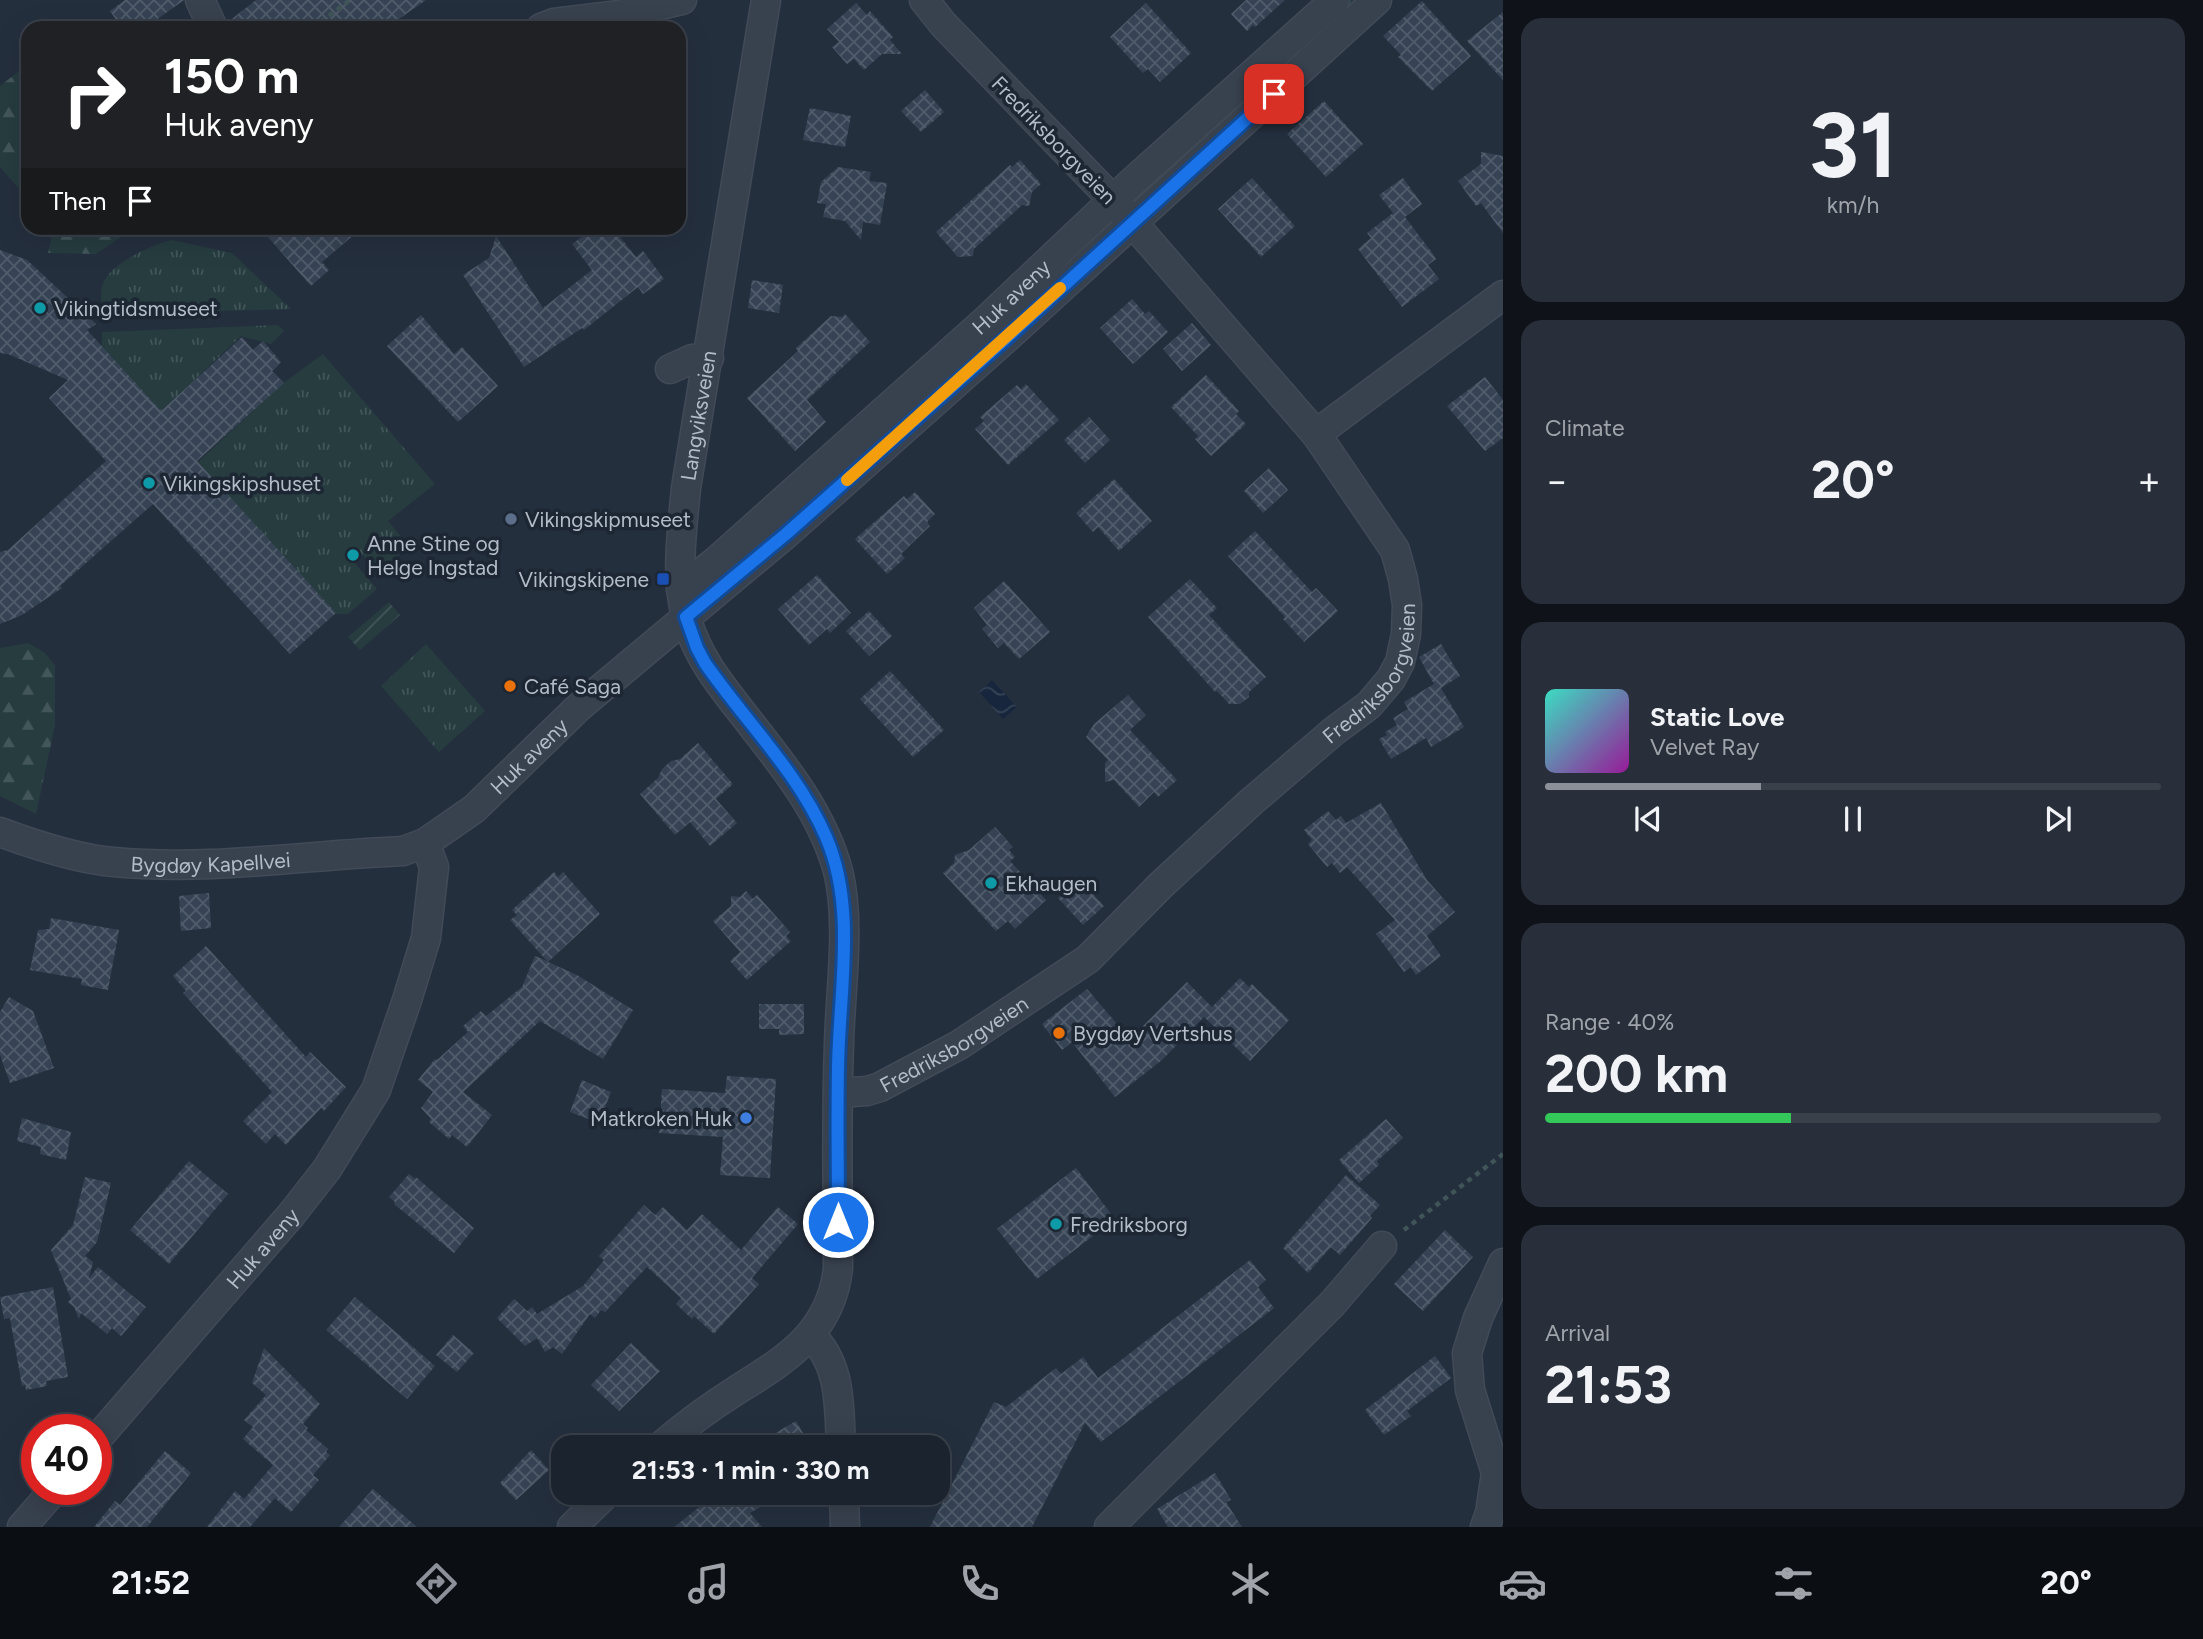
<!DOCTYPE html>
<html lang="en">
<head>
<meta charset="utf-8">
<style>
  :root { --surface:#1b232e; --page:#282f3a; --text:#f1f3f6; --muted:#a0a4aa; --line:#39404a; --accent:#8c9099 }
  body { margin:0; font-family:Figtree,sans-serif; background:var(--page); color:var(--text); height:100vh; display:flex; flex-direction:column; font-size:26px; white-space:nowrap }
  * { box-sizing:border-box; margin:0 }
  p { font-size:23px; color:var(--muted) }
  .icon { flex:none; width:38px; height:38px; fill:none; stroke:currentColor; stroke-width:2; stroke-linecap:round; stroke-linejoin:round }
  .map { position:relative; flex:1; overflow:hidden }
  .sheet { display:flex; flex-direction:column; gap:18px; padding:18px; background:#0f1319; width:700px }
  .sheet>* { flex:none }
  .top-card { position:absolute; left:21px; top:21px; width:665px; height:214px; border-radius:21px; box-shadow:0 7px 28px #0002,0 0 0 2px var(--line); background:#202124; color:#fff; overflow:hidden }
  .speed { position:absolute; left:21px; top:1414px; display:flex; gap:14px; font-size:35px; font-weight:700; text-align:center }
  .speed>* { display:grid; place-content:center; width:91px; height:91px; border-radius:50%; background:var(--surface); box-shadow:0 7px 28px #0002,0 0 0 2px var(--line); line-height:1 }
  .speed .limit { border:10px solid #d22; background:#fff; color:#111 }
  .pin { position:absolute; display:grid; place-items:center; width:60px; height:60px; color:#fff; margin:-30px; border-radius:14px; box-shadow:0 4px 10px #0006 }
  .me { position:absolute; width:77px; margin:-38px; rotate:0deg; stroke-linejoin:round; filter:drop-shadow(0 0 5px #0008) }
  .turn { display:flex; align-items:center; gap:24px; height:147px; padding:0 28px; font-size:32px }
  .turn .icon { width:91px; height:91px; stroke-width:2.5 }
  .turn b { display:block; font-size:49px; line-height:60px }
  .then { display:flex; align-items:center; height:66px; padding:0 28px; background:#0003; gap:14px; font-size:26px }
  .big { font-size:52px; font-weight:700; line-height:1.1 }
  .sheet .widget { flex:1; display:flex; flex-direction:column; justify-content:center; gap:10px; min-width:0; padding:0 24px; border-radius:21px; background:var(--page) }
  .sheet .dial { align-items:center; gap:0 }
  .dial b { font-size:91px; line-height:1 }
  .song { display:flex; align-items:center; gap:21px }
  .cover { width:84px; height:84px; border-radius:10px; background:linear-gradient(135deg,hsl(170 70% 55%),hsl(300 70% 35%)) }
  .played { height:7px; border-radius:4px; background:linear-gradient(90deg,var(--accent) 35%,var(--line) 35%) }
  .keys { display:flex; justify-content:space-around; direction:ltr }
  .heat { display:flex; justify-content:space-between; align-items:center; font-size:38px; direction:ltr }
  .charge { height:10px; border-radius:5px; background:linear-gradient(90deg,#34c759 40%,var(--line) 0) }
  .trip { position:absolute; left:551px; top:1435px; width:399px; height:70px; border-radius:21px; background:var(--surface); box-shadow:0 7px 28px #0002,0 0 0 2px var(--line); font-weight:700; line-height:70px; text-align:center }
  .dock { display:flex; height:112px; justify-content:space-around; align-items:center; background:#0b0e12; color:var(--muted) }
  .dock .icon { width:49px; height:49px }
  .dock .selected { color:var(--accent) }
  .dock b { font-size:32px; color:var(--text) }
  main { display:flex; flex:1; min-height:0 }
  .map>svg:first-child { display:block }
</style>
</head>
<body>
<main>
<div class="map">
<svg width="1503" height="1527" viewBox="0 0 1503 1527">
  <defs>
    <pattern id="grass-tufts" width="24" height="20" patternUnits="userSpaceOnUse" patternTransform="scale(1.75)"><rect width="24" height="20" fill="#263c3f"/><path d="M3 7l-1-3M5 7V3M7 7l1-3M15 17l-1-3M17 17v-4M19 17l1-3" fill="none" stroke="#435659"/></pattern>
    <pattern id="forest-firs" width="22" height="20" patternUnits="userSpaceOnUse" patternTransform="scale(1.75)"><rect width="22" height="20" fill="#263c3f"/><path d="M5 1l3.5 6h-7zM16 11l3.5 6h-7z" fill="#435659"/></pattern>
    <pattern id="garden-furrows" width="10" height="10" patternUnits="userSpaceOnUse" patternTransform="scale(1.75)"><rect width="10" height="10" fill="#263c3f"/><path d="M-1 1l2-2M0 10L10 0M9 11l2-2" fill="none" stroke="#435659"/></pattern>
    <pattern id="water-waves" width="16" height="10" patternUnits="userSpaceOnUse" patternTransform="scale(1.75)"><rect width="16" height="10" fill="#17263c"/><path d="M0 5q4-4 8 0t8 0" fill="none" stroke="#364457"/></pattern>
    <pattern id="building-cross-hatch" width="8" height="8" patternUnits="userSpaceOnUse" patternTransform="scale(1.75)"><rect width="8" height="8" fill="#364354"/><path d="M0 0l8 8M0 8l8-8" fill="none" stroke="#515c6b"/></pattern>
  </defs>
  <rect width="100%" height="100%" fill="#242f3e"/>
  <path fill="url(#grass-tufts)" d="M1351,0h12l-213,190 -3,-3 1,-4z
    M172,240l60,13 59,56 -189,5c0,-8 -2,-19 0,-27 4,-22 51,-43 70,-47z
    M278,325l6,6 -13,13 -30,-8 -81,76 -58,-62v-18z
    M323,354l112,130 -47,37 21,25 -31,27 -22,-26 -9,7 30,35 -29,25h-13l-138,-151 85,-79z
    M426,644l59,67 -46,41 -58,-66z"/>
  <path fill="url(#forest-firs)" d="M28,64v135l-28,-32v-81z
    M54,228h80l-38,26 -48,-1z
    M28,643l17,10 10,12v60l-19,89 -36,-18v-148z"/>
  <path fill="url(#garden-furrows)" d="M389,602l11,13 -40,35 -12,-13z"/>
  <path fill="url(#water-waves)" d="M992,680l25,27 -14,12 -24,-27z"/>
  <path fill="url(#building-cross-hatch)" d="M125,0h59l-39,28h-23l-12,-17z
    M256,0h170l-40,28h-157l-1,-6z
    M1246,0h39l-30,27 -2,-2 -6,6 -16,-17z
    M1422,1l49,55 -39,35 -34,-34 3,-2 -18,-19z
    M856,3l11,12 3,-4 23,26 -3,3 12,14h-20l-18,16 -10,-11 -7,5 -15,-17 7,-5 -12,-13z
    M1146,3l45,50 -31,29 -12,-13 -5,4 -33,-36z
    M1503,12v68l-36,-39z
    M925,90l19,22 -23,20 -20,-21z
    M1324,101l39,43 -37,33 -39,-43z
    M810,108l41,8 -6,31 -42,-7z
    M1481,152l22,4v77l-22,-30 -5,3 -18,-25 23,-17z
    M1020,160l21,24 -9,8 -3,14 -7,-1 -48,44 -1,7 -15,1 -22,-25 74,-67 2,2z
    M838,167l33,5 -2,9 18,2 -7,42 -17,-3 -2,18 -16,-19 -22,-4 3,-13 -9,-1 4,-21z
    M1252,178l43,48 -34,31 -43,-48z
    M1403,178l19,26 -17,13 28,37 3,5 -8,6 11,14 -37,28 -44,-58 13,-11 -4,-5 26,-20 -14,-18z
    M260,228h102l-40,34 7,8 -18,16z
    M594,228h19l23,29 7,-6 21,28 -21,15 -5,-7 -54,43 -2,-2 -58,39 -61,-92 26,-17 7,-22 47,72 49,-38 -20,-26z
    M0,250l27,10 69,64 -9,6 74,81 81,-74 11,13 10,-9 18,21 -9,9 12,12 -87,78 139,152 -46,41 -137,-150 -93,82 2,2 -40,27 -22,9v-72l8,-2 98,-89 -57,-63 19,-18 -60,-26 -8,-1z
    M752,280l31,5 -4,28 -31,-5z
    M1132,299l13,15 4,-3 19,21 -35,32 -33,-36z
    M845,314l25,28 -63,58 19,22 -31,29 -48,-53 51,-47 -2,-3 35,-32 11,1z
    M421,315l33,39 8,-7 36,39 -40,36 -71,-76z
    M1192,323l19,22 -29,26 -19,-22z
    M1206,375l33,36 -3,3 10,10 -35,32 -16,-17 3,-3 -27,-29z
    M1485,377l18,23v38l-18,13 -38,-45z
    M1026,384l33,36 -51,45 -33,-36 9,-8 -4,-4 37,-32 4,4z
    M1089,417l21,23 -25,23 -21,-23z
    M1269,468l19,22 -25,23 -19,-22z
    M1114,479l38,42 -33,30 -21,-24 -5,5 -17,-19z
    M915,492l20,22 -8,8 3,4 -29,28 4,4 -18,16 -32,-35 49,-43 3,3z
    M1255,531l57,61 4,-4 22,23 -34,31 -21,-23 2,-2 -57,-61z
    M817,575l34,38 -21,20 -3,-4 -18,16 -31,-36z
    M1190,579l27,29 -8,7 57,62 -17,15v5l-9,7h-11l-12,-13 -2,1 -67,-75z
    M1004,581l46,51 -31,27 -15,-16 -6,5 -16,-19 5,-4 -13,-17z
    M869,611l23,25 -23,20 -23,-25z
    M1441,644l19,32 -19,12 23,39 -33,20 -5,-9 -35,21 -12,-20 8,-4 -2,-3 12,-7 -4,-7 15,-9 -4,-7 30,-18 -15,-27z
    M890,671l54,59 -31,27 -53,-58z
    M1128,695l18,20 -16,15 47,50 -19,17 -4,-5 -15,15 -25,-27 -9,2v-19l3,-3 -22,-23 8,-13z
    M698,743l35,41 -17,15 21,24 -27,23 -20,-24 -15,13 -35,-41 18,-16 4,-9 9,-8 9,-2z
    M1381,803l46,77 28,32 -28,24 14,20 -25,19 -5,-8 -7,5 -28,-38 19,-14 -48,-53 -7,6 -8,-10 -5,4 -19,-23 4,-4 -8,-10 24,-19 8,9 5,-4 5,7z
    M995,827l18,20 -4,3 6,7 -5,4 36,39 -31,29 -7,-8 -12,10 -53,-58 11,-10 1,-8 14,-5z
    M554,872l4,5 5,-5 37,42 -52,48 29,13 56,35 -30,49 -63,-38 -77,71 29,23 -25,32 -15,-12 -3,4 -20,-17 2,-3 -10,-11 12,-16 -15,-12 17,-21 2,1 31,-28 -5,-6 18,-15 5,5 36,-29 13,-31 12,5 -37,-41 7,-5 -5,-5z
    M1079,879l25,27 -21,19 -25,-27z
    M746,891l7,8 4,-4 33,37 -4,4 5,5 -44,39 -17,-19 10,-9 -27,-31 18,-15v-10l9,1z
    M209,893l2,35 -30,3 -2,-35z
    M51,918l68,12 -11,60 -27,-5 1,-6 -52,-9 8,-40 11,-1z
    M206,946l100,111 4,-5 36,35 -22,24 -3,-3 -35,37 -11,-11 -9,10 -23,-23 29,-29 -89,-99 3,-2 -13,-15z
    M1240,978l9,9 3,-3 37,36 -39,41 -46,-44 -42,43 -47,37 -43,-55 -10,8 -20,-26 45,-35 43,50 57,-57 25,25z
    M9,997l24,14 21,57 -44,15 -10,-28v-43z
    M759,1004h45v30l-25,1v-6h-20z
    M727,1076l49,3 -6,99 -50,-3 3,-38 -64,-4 3,-44 63,4z
    M582,1080l29,12 -12,31 -29,-11z
    M22,1118l49,14 -5,28 -26,-6 1,-7 -24,-6z
    M1386,1119l17,19 -26,23 2,4 -20,18 -20,-23z
    M189,1161l39,33 -59,70 -39,-34z
    M1076,1168l39,51 -78,60 -40,-50z
    M409,1174l6,5 1,-2 58,51 -20,25 -60,-49 1,-2 -6,-5z
    M1346,1175l34,30 -10,11 2,2 -32,37 -9,-8 -23,26 -25,-25z
    M85,1177l26,6 -14,59 -12,14 8,6 -4,16 9,-11 48,40 -25,29 -9,-8 -5,6 -26,-21 -2,6 -5,-12 -6,-5 3,-3 -20,-49 22,-25z
    M644,1205l11,10 8,-8 24,23 15,-16 39,36 37,-43 20,17 -46,54 7,6 -45,50 -20,-18 -2,3 -16,-15 5,-6 -34,-31 -42,45 -4,-2 -6,8 -5,-4 -28,40 -9,-7 -8,5 -8,-14 -12,8 -28,-28 17,-19 13,12 5,-4 5,7 46,-28 21,-26 -5,-4z
    M1445,1230l28,27 -50,54 -29,-27z
    M1250,1260l16,20 -8,7 16,21 -173,134 -16,-19 -53,104h-102l64,-125 12,5 50,-39 5,6 22,-17 15,21z
    M53,1287l15,90 -22,4 1,5 -21,4 -1,-5 -3,1 -12,-68 -6,1 -4,-22z
    M355,1297l80,69 -28,33 -81,-69z
    M453,1335l21,18 -17,19 -21,-17z
    M631,1343l29,28 -41,40 -28,-26z
    M264,1348l56,56 -17,20 5,4 -2,2 22,19 -2,3 4,3 -17,20 6,5 -28,32 -16,-14 -25,29h-43l28,-36 9,8 29,-34 -30,-26 10,-12 -9,-7 22,-25 -14,-12z
    M1435,1356l16,22 -44,33 4,5 -27,19 -19,-25z
    M796,1421l15,26h-60z
    M531,1450l18,20 -33,30 -16,-17z
    M165,1451l26,22 -44,54h-53l21,-26 5,4z
    M1215,1473l16,27 -5,2 16,25h-74l-11,-18z
    M373,1489l44,38h-78z
    M717,1493h67l-34,20 12,14h-88z"/>
  <g fill="none" stroke-linecap="round" stroke-linejoin="round">
    <defs>
      <g id="minor">
        <path d="M200,0l13,28"/>
        <path d="M541,28l13,-5 65,-8 63,-15"/>
        <path d="M670,369l22,-10 17,-1"/>
        <path d="M1316,434l187,-139"/>
        <path id="s1" d="M681,589l34,-27 269,-240 147,-139 204,-183"/>
        <path id="s2" d="M0,832c35,13 77,27 114,30 96,9 193,-7 289,-11l22,-8 49,-34 106,-103 206,-172 216,-192 375,-342"/>
        <path id="s3" d="M838,1093l29,-2 13,-4 79,-42 129,-86 73,-74 90,-83 83,-71 35,-26 22,-26 9,-17 6,-28 1,-29 -4,-26 -8,-29 -79,-116 -203,-234 -170,-176 -19,-24"/>
        <path d="M810,1335c32,28 29,74 31,112"/>
        <path id="s4" d="M96,1440l195,-225 36,-46 49,-79 31,-90 19,-62 8,-71 -9,-24"/>
        <path id="s5" d="M660,1447c24,-21 50,-40 77,-57 51,-32 94,-58 101,-122 0,-74 -2,-149 1,-223 1,-52 12,-123 -1,-174 -17,-62 -59,-111 -98,-161 -22,-28 -43,-55 -53,-90 -12,-42 -5,-89 -1,-132l80,-488"/>
        <path d="M844,1493l1,34"/>
        <path d="M22,1527l33,-38"/>
        <path d="M572,1527l35,-34"/>
        <path d="M1109,1527l224,-224 49,-57"/>
        <path d="M1485,1527l5,-14 6,-40 -26,-83 -3,-37 11,-35 25,-55"/>
      </g>
    </defs>
    <use href="#minor" stroke="#414a57" stroke-width="31"/>
    <path stroke="#3f5557" stroke-width="4.5" stroke-dasharray="5 5" stroke-linecap="butt" d="M313,28l37,-28
      M1404,1230l99,-76"/>
    <use href="#minor" stroke="#38414e" stroke-width="28"/>
  </g>
  <g fill="none" stroke-linecap="round" stroke-linejoin="round">
    <defs>
      <path id="route" d="M838,1222c0,-52 -1,-103 0,-154 1,-76 19,-160 -12,-231 -28,-65 -81,-116 -121,-174l-8,-15 -11,-31 100,-83 216,-192 272,-248"/>
    </defs>
    <use href="#route" stroke="#114b97" stroke-width="18"/>
    <use href="#route" stroke="#1a73e8" stroke-width="12"/>
    <path stroke="#f59e0b" stroke-width="12" d="M847,480l213,-192"/>
  </g>
  <g fill="#0f9aa8" stroke="#1d2633" stroke-width="2.5">
    <circle cx="40" cy="308" r="7"/>
    <circle cx="149" cy="483" r="7"/>
    <circle cx="353" cy="555" r="7"/>
    <circle cx="991" cy="883" r="7"/>
    <circle cx="1056" cy="1224" r="7"/>
  </g>
  <circle fill="#5c6f8a" stroke="#1d2633" stroke-width="2.5" cx="511" cy="519" r="7"/>
  <rect fill="#1a4fb4" stroke="#1d2633" stroke-width="2.5" x="656" y="572" width="14" height="14" rx="3.5"/>
  <g fill="#e8710a" stroke="#1d2633" stroke-width="2.5">
    <circle cx="510" cy="686" r="7"/>
    <circle cx="1059" cy="1033" r="7"/>
  </g>
  <circle fill="#3f7fe0" stroke="#1d2633" stroke-width="2.5" cx="746" cy="1118" r="7"/>
  <g text-anchor="middle" dominant-baseline="central" stroke-width="7" stroke-linejoin="round" paint-order="stroke">
    <g font-size="21" fill="#b4bcc9" stroke="#1d2633">
      <text transform="translate(1054 140) rotate(46)">Fredriksborgveien</text>
      <text stroke="none"><textPath href="#s1" startOffset="441">Huk aveny</textPath></text>
      <text stroke="none"><textPath href="#s5" startOffset="1160">Langviksveien</textPath></text>
      <text stroke="none"><textPath href="#s3" startOffset="695">Fredriksborgveien</textPath></text>
      <text stroke="none"><textPath href="#s2" startOffset="567">Huk aveny</textPath></text>
      <text stroke="none"><textPath href="#s2" startOffset="215">Bygdøy Kapellvei</textPath></text>
      <text stroke="none"><textPath href="#s3" startOffset="128">Fredriksborgveien</textPath></text>
      <text stroke="none"><textPath href="#s4" startOffset="254">Huk aveny</textPath></text>
    </g>
    <g font-size="21" fill="#b4bcc9" stroke="#1d2633" text-anchor="start">
      <text x="54" y="308">Vikingtidsmuseet</text>
      <text x="163" y="483">Vikingskipshuset</text>
      <text x="525" y="519">Vikingskipmuseet</text>
      <text x="367" y="543">Anne Stine og<tspan x="367" dy="24">Helge Ingstad</tspan></text>
      <text x="649" y="579" text-anchor="end">Vikingskipene</text>
      <text x="524" y="686">Café Saga</text>
      <text x="1005" y="883">Ekhaugen</text>
      <text x="1073" y="1033">Bygdøy Vertshus</text>
      <text x="732" y="1118" text-anchor="end">Matkroken Huk</text>
      <text x="1070" y="1224">Fredriksborg</text>
    </g>
  </g>
</svg>
<div class="speed"><div class="limit">40</div></div>
<div class="pin" style="left:1274px;top:94px;background:#d93025"><svg class="icon" aria-label="arrive" viewBox="0 0 24 24"><path d="M6 21V4h12l-3 4 3 4H6"/></svg></div>
<svg class="me" style="left:838px;top:1222px" viewBox="-20 -20 40 40"><circle r="17" fill="#1a73e8" stroke="#fff" stroke-width="3"/><path d="M0-11L8 9 0 5-8 9z" fill="#fff"/></svg>
<div class="trip">21:53 · 1 min · 330 m</div>
<div class="top-card">
<div class="turn"><svg class="icon" aria-label="right" viewBox="0 0 24 24"><path d="M7 20v-9h11M14 6l5 5-5 5"/></svg><div><b>150 m</b>Huk aveny</div></div>
<div class="then">Then<svg class="icon" aria-label="arrive" viewBox="0 0 24 24"><path d="M6 21V4h12l-3 4 3 4H6"/></svg></div>
</div>
</div>
<section class="sheet">
<div class="widget dial"><b>31</b><p>km/h</p></div>
<div class="widget"><p>Climate</p>
<div class="heat"><a>−</a><b class="big">20°</b><a>+</a></div>
</div>
<div class="widget">
<div class="song"><i class="cover"></i><div><b>Static Love</b><p>Velvet Ray</p></div></div>
<div class="played"></div>
<div class="keys"><svg class="icon" aria-label="previous" viewBox="0 0 24 24"><path d="M18 5L8 12l10 7zM5 5v14"/></svg><svg class="icon" aria-label="pause" viewBox="0 0 24 24"><path d="M8 5v14M16 5v14"/></svg><svg class="icon" aria-label="next" viewBox="0 0 24 24"><path d="M6 5l10 7-10 7zM19 5v14"/></svg></div>
</div>
<div class="widget"><p>Range · 40%</p><b class="big">200 km</b><div class="charge"></div></div>
<div class="widget"><p>Arrival</p><b class="big">21:53</b></div>
</section>
</main>
<nav class="dock">
<b>21:52</b>
<svg class="icon selected" aria-label="directions" viewBox="0 0 24 24"><path d="M12 3l9 9-9 9-9-9zM9 14v-3h6M13 9l2 2-2 2"/></svg>
<svg class="icon" aria-label="music" viewBox="0 0 24 24"><path d="M9 18V5l10-2v13"/><circle cx="6" cy="18" r="3"/><circle cx="16" cy="16" r="3"/></svg>
<svg class="icon" aria-label="phone" viewBox="0 0 24 24"><path d="M5 4h4l2 5-3 2q2 4 5 5l2-3 5 2v4C11 20 4 13 5 4z"/></svg>
<svg class="icon" aria-label="climate" viewBox="0 0 24 24"><path d="M12 3v18M4 7l16 10M4 17L20 7"/></svg>
<svg class="icon" aria-label="car" viewBox="0 0 24 24"><path d="M5 17H2v-5l4-1 3-4h7l3 4 3 1v5h-3M9 17h6M6 11h13"/><circle cx="7" cy="17" r="2"/><circle cx="17" cy="17" r="2"/></svg>
<svg class="icon" aria-label="filters" viewBox="0 0 24 24"><path d="M4 7h16M4 17h16"/><circle cx="9" cy="7" r="2"/><circle cx="15" cy="17" r="2"/></svg>
<b>20°</b>
</nav>
</body>
</html>
